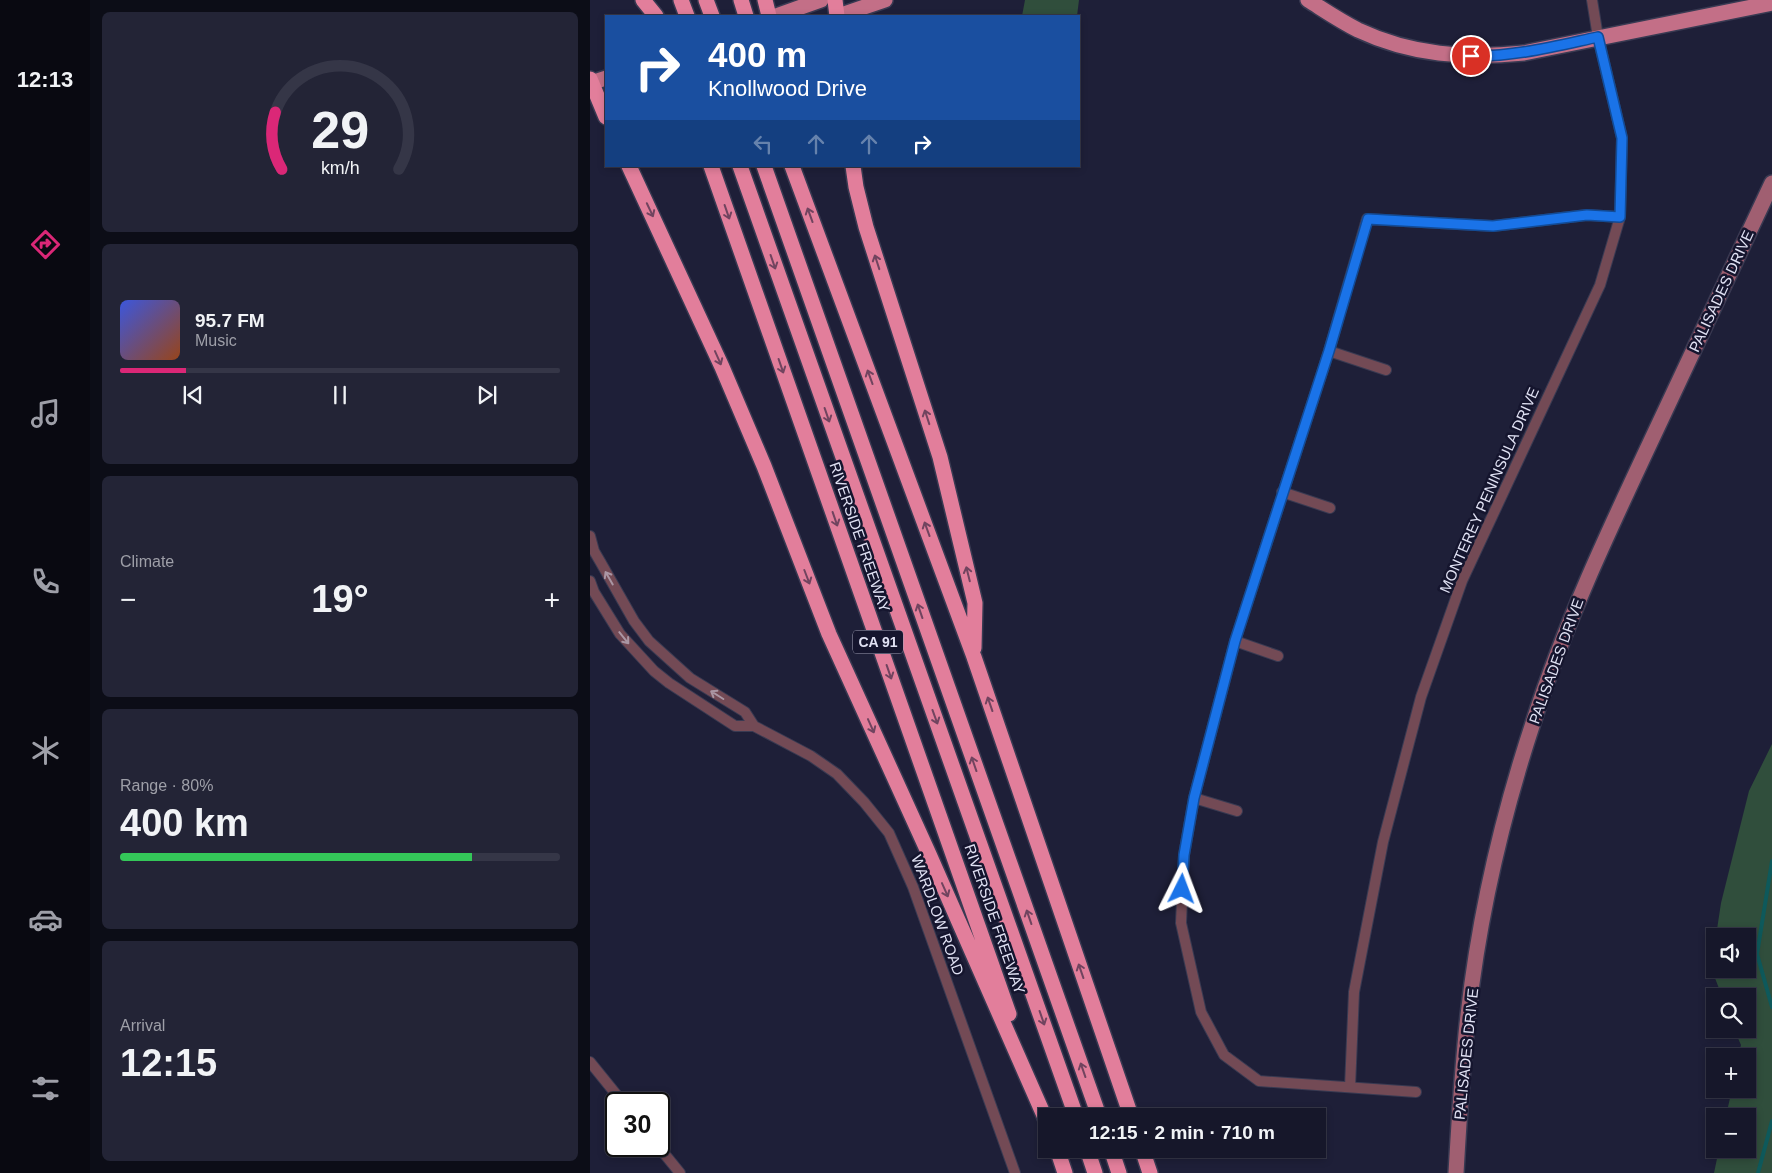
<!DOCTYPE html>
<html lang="en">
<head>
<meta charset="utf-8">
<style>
  :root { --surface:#16172a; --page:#232436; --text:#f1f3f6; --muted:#9e9fa8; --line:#353647; --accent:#db2777 }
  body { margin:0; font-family:Arial,sans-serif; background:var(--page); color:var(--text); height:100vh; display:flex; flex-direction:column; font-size:19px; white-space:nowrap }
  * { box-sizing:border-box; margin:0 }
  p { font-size:16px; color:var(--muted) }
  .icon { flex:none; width:28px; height:28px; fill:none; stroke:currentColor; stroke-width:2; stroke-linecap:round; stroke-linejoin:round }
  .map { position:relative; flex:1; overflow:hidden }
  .side { display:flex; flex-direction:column; gap:12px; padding:12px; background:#0c0d17; width:500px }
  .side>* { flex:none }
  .banner { position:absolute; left:15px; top:15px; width:475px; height:152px; border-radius:0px; box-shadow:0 2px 8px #0003,0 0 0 1px var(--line); background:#1a4fa0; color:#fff; overflow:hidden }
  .fabs { position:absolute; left:1116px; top:928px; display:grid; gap:10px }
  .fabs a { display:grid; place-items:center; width:50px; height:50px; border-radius:0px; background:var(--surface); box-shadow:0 2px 8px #0003,0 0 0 1px var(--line); font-size:25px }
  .speed { position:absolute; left:15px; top:1092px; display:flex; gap:10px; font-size:25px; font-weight:700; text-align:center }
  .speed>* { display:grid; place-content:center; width:65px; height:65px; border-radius:50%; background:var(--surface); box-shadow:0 2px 8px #0003,0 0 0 1px var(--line); line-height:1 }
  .speed .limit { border:2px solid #111; border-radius:8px; background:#fff; color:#111 }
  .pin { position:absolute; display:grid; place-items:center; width:42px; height:42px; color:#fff; margin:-21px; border:2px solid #fff; border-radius:50%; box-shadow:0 1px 5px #0007 }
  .me { position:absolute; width:55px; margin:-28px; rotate:3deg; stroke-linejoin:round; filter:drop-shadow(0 0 4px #0008) }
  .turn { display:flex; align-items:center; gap:18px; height:105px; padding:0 20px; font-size:22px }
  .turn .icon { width:65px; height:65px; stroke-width:2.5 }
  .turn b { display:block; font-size:35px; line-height:42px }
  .lanes { display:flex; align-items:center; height:48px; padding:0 20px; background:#0003; justify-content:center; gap:25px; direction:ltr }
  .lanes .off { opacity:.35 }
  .big { font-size:38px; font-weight:700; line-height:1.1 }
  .side .widget { flex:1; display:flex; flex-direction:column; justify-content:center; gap:8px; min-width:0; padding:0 18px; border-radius:8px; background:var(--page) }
  .side .dial { align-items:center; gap:0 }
  .dial svg { height:130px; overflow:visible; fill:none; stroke:var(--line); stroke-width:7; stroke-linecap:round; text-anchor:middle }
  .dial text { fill:var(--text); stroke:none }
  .song { display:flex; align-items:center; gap:15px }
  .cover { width:60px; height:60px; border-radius:8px; background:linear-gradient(135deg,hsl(230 70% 55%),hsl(20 70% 35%)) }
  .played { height:5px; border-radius:2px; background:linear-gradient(90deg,var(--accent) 15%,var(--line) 15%) }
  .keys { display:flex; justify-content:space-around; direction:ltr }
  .heat { display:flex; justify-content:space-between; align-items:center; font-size:28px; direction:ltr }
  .charge { height:8px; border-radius:4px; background:linear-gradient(90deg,#34c759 80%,var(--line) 0) }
  .trip { position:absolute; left:448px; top:1108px; width:288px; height:50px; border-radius:0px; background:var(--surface); box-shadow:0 2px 8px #0003,0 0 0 1px var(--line); font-weight:700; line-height:50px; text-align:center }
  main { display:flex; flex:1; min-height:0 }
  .dock { display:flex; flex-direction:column; width:90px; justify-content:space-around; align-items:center; background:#090911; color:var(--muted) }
  .dock .icon { width:35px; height:35px }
  .dock .on { color:var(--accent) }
  .dock b { font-size:22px; color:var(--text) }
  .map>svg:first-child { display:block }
</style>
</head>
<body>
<main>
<nav class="dock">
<b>12:13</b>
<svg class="icon on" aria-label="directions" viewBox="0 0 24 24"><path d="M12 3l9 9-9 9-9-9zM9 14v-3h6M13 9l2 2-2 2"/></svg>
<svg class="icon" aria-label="music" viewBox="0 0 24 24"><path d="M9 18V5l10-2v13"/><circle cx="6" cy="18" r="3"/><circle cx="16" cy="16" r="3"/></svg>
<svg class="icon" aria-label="phone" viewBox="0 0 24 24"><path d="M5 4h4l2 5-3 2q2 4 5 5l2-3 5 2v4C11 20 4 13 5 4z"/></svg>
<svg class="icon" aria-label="climate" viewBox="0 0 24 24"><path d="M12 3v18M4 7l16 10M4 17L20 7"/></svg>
<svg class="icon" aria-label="car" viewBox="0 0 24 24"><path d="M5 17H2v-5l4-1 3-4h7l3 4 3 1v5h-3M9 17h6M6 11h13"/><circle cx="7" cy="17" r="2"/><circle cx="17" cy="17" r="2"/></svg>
<svg class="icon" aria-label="filters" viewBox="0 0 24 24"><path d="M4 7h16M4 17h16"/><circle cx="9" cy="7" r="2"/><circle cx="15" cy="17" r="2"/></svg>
</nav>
<section class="side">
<div class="widget dial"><svg viewBox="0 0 100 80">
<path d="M14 69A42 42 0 1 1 86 69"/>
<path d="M14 69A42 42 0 0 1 10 34" stroke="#db2777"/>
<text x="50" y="56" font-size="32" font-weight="700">29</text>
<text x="50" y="72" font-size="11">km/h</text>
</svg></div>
<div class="widget">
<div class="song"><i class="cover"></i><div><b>95.7 FM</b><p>Music</p></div></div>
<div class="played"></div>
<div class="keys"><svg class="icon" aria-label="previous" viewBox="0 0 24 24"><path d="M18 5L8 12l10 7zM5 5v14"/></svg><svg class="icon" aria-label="pause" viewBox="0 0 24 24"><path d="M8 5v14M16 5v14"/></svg><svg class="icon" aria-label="next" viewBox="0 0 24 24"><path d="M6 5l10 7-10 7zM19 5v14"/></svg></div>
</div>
<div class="widget"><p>Climate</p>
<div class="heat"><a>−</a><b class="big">19°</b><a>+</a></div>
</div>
<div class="widget"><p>Range · 80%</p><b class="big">400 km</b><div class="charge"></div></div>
<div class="widget"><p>Arrival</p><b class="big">12:15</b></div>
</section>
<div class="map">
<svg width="1182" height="1173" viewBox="0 0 1182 1173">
  <rect width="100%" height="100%" fill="#1e1f38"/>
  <path fill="#304e3c" d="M435,0h54l-2,16h-55z
    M1182,744v429h-58l5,-24h29v-33h-22l6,-27h16v-33h-10l3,-11 -7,-16h14v-33h-26l-11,-28 4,-28v29h33v-33h-32l5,-33 28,-112z"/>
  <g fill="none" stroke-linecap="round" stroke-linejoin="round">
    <path stroke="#0e595b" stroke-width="4" d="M1182,861l-15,93 15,53
      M1168,1173l14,-52"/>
    <defs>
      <path id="street" d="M739,351l57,19
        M692,492l48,16
        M0,536l4,15 7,12 33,58 15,20 41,37 55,34 9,14
        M0,581l4,11 26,42 34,37 15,12 66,43h19l57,30 26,18 27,28 25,31 24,54 102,286
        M645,641l43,15
        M604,798l43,13
        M0,1062l34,42
        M760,1087l4,-95 29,-150 38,-145 41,-116 138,-296 20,-68 2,-79 -24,-101 -6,-37
        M826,1092l-157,-11 -35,-26 -23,-43 -20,-89 3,-68 10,-57 41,-157 94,-290 38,-132 126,7 94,-11 33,2
        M68,1146l22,27"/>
      <path id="secondary" d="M866,1173c3,-53 6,-105 12,-158 11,-98 34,-198 65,-292 33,-103 79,-199 125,-297 38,-81 76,-162 114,-243"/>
      <path id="primary" d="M718,0c16,10 32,21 50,30 53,25 108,29 166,23l248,-50
        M186,16l45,-16
        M248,16l47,-16
        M1,83l15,-5"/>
      <path id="highway" d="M53,0l13,16
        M91,0l6,16
        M116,0l6,16
        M151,0l5,16
        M175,0l4,16
        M245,0l2,16
        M0,79l16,38
        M39,166l93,201 42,99 65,168 100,220 117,266
        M121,166l298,848
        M150,166l336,950
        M174,166l335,950
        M202,166l182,491 157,459
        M263,166l3,21 10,40 74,230 35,146 -1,45
        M467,1149l8,24
        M497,1149l8,24
        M521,1149l8,24
        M552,1149l8,24"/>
    </defs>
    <use href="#street" stroke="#393a52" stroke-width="12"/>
    <use href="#secondary" stroke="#393a52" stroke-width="18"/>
    <use href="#primary" stroke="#393a52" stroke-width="18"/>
    <use href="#highway" stroke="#393a52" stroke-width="18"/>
    <use href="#street" stroke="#734a55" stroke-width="10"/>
    <use href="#secondary" stroke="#a05f71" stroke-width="15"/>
    <use href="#primary" stroke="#c36f87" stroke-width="15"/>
    <use href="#highway" stroke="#e27e9b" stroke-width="15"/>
  </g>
  <defs><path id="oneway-shaft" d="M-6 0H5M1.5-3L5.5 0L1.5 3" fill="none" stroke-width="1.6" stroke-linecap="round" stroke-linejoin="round" transform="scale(1.25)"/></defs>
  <g stroke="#71445f">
    <use href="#oneway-shaft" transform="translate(60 210) rotate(65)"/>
    <use href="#oneway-shaft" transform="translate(137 212) rotate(71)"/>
    <use href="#oneway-shaft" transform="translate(220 215) rotate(-110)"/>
    <use href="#oneway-shaft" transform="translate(183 262) rotate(71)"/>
    <use href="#oneway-shaft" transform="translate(287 262) rotate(-108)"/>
    <use href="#oneway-shaft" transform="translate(128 358) rotate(66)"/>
    <use href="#oneway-shaft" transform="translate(191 366) rotate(71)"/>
    <use href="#oneway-shaft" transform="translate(280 377) rotate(-110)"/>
    <use href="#oneway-shaft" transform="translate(237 415) rotate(71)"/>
    <use href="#oneway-shaft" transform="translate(337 417) rotate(-108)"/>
    <use href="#oneway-shaft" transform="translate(245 519) rotate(71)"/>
    <use href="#oneway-shaft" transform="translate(337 529) rotate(-110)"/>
    <use href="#oneway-shaft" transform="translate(378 574) rotate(-104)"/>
    <use href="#oneway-shaft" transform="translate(217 577) rotate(69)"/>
    <use href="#oneway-shaft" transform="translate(330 611) rotate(-109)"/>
    <use href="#oneway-shaft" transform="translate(299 672) rotate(71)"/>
    <use href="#oneway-shaft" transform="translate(400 704) rotate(-109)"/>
    <use href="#oneway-shaft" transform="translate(345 717) rotate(70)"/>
    <use href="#oneway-shaft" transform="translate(281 726) rotate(66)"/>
    <use href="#oneway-shaft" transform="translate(384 764) rotate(-109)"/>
    <use href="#oneway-shaft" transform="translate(355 890) rotate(66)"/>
    <use href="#oneway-shaft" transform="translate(439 917) rotate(-109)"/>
    <use href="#oneway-shaft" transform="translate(491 971) rotate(-109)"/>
    <use href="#oneway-shaft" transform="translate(452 1018) rotate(71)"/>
    <use href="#oneway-shaft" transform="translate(493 1070) rotate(-109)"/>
  </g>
  <g stroke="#aa96a4">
    <use href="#oneway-shaft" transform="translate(19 578) rotate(-120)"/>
    <use href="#oneway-shaft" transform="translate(34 638) rotate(51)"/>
    <use href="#oneway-shaft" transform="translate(127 695) rotate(-148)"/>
  </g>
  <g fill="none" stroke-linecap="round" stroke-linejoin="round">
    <defs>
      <path id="route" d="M592,889l2,-34 10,-57 41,-157 94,-290 39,-132 125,7 94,-11 33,2 2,-79 -24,-101c-42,9 -84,20 -127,19"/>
    </defs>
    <use href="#route" stroke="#114b97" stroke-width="12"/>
    <use href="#route" stroke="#1a73e8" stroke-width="9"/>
  </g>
  <g text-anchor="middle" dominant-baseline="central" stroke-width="5" stroke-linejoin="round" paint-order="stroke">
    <rect fill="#15152e" stroke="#a4a4b9" stroke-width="1" x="263" y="630.5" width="50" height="23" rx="4"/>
    <g font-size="14" font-weight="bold" fill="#e1e2f4">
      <text x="288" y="642">CA 91</text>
    </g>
    <g font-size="15" fill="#e1e2f4" stroke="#15152e">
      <text transform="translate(1131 291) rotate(-65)">PALISADES DRIVE</text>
      <text transform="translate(899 490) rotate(-66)">MONTEREY PENINSULA DRIVE</text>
      <text transform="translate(270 537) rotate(71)">RIVERSIDE FREEWAY</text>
      <text transform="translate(966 661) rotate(-70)">PALISADES DRIVE</text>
      <text transform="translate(348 915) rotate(70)">WARDLOW ROAD</text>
      <text transform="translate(405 919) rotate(71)">RIVERSIDE FREEWAY</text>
      <text transform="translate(876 1054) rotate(-84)">PALISADES DRIVE</text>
    </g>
  </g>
</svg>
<div class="fabs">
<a><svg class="icon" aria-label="sound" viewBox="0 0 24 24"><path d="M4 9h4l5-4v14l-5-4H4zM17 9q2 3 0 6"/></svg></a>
<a><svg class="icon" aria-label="search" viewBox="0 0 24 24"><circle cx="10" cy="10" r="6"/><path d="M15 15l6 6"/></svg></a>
<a>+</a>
<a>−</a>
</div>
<div class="speed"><div class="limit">30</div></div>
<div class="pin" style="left:881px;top:56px;background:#d93025"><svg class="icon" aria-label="arrive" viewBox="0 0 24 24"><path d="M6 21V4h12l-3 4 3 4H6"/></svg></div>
<svg class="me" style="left:592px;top:889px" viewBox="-20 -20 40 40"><path d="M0-17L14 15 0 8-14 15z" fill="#1a73e8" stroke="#fff" stroke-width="4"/></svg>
<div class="trip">12:15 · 2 min · 710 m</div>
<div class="banner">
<div class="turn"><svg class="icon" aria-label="right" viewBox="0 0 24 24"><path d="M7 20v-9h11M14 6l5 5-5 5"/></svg><div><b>400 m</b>Knollwood Drive</div></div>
<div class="lanes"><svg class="icon off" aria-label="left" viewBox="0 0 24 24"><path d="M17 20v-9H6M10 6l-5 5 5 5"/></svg><svg class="icon off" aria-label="ahead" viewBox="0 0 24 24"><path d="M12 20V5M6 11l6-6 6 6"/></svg><svg class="icon off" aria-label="ahead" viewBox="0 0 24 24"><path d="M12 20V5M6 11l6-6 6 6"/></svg><svg class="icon" aria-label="right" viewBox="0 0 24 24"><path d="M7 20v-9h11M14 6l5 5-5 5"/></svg></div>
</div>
</div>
</main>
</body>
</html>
